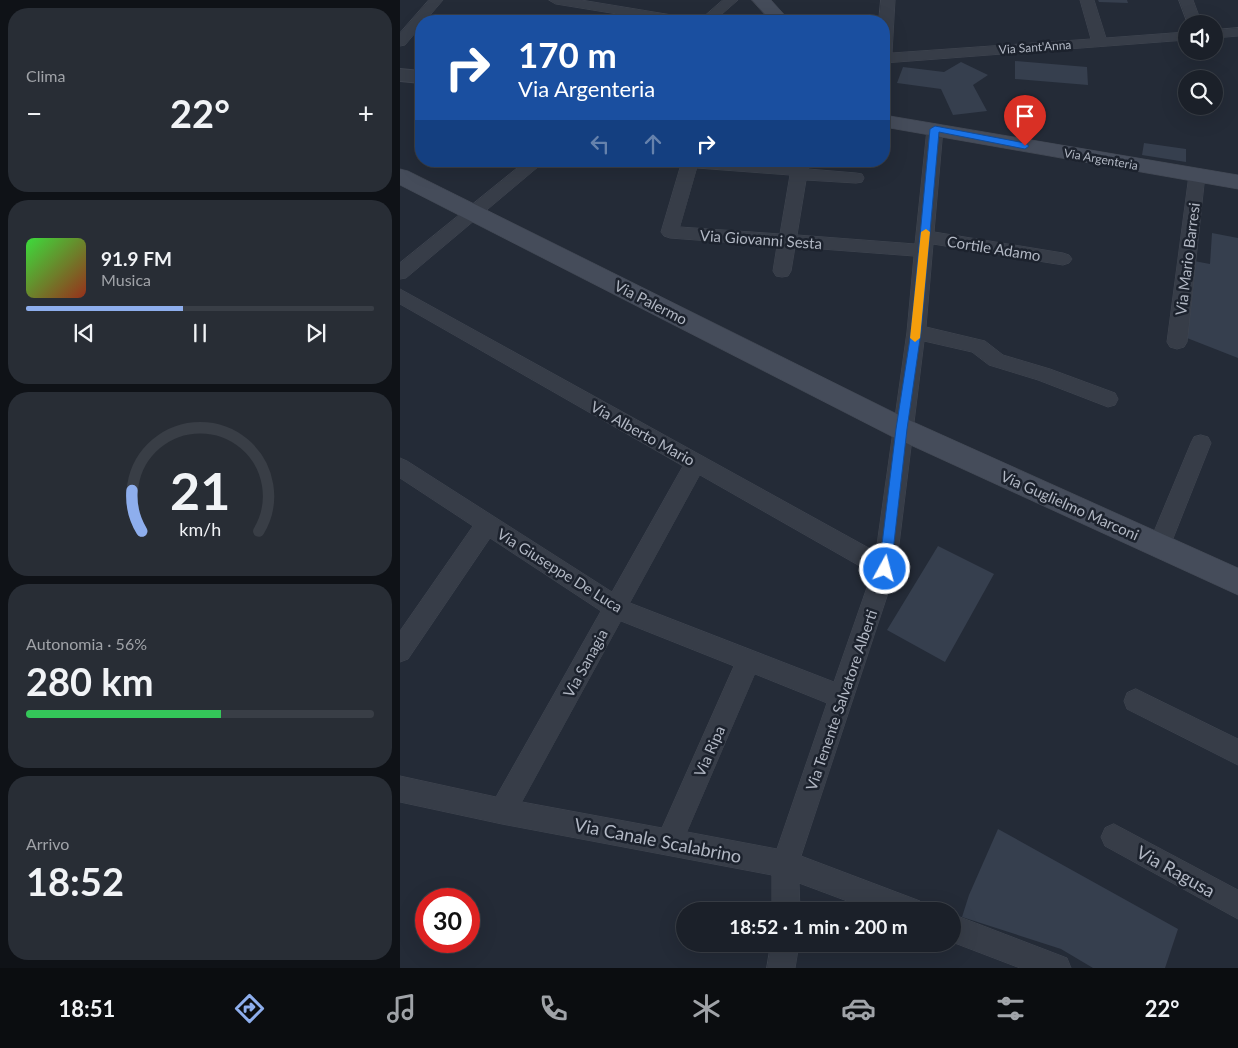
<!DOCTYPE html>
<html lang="it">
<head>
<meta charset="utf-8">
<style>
  :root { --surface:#1b2029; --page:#282d35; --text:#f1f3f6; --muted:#a0a3a8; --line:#393e46; --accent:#8eaeed }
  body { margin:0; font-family:Lato,sans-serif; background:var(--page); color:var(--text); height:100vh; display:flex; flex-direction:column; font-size:19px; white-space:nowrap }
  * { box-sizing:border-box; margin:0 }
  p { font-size:16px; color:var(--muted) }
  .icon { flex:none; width:28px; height:28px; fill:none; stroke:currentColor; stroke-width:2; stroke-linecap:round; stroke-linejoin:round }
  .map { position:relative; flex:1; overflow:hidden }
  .details { display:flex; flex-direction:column; gap:8px; padding:8px; background:#0f1217; width:400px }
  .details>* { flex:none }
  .guide { position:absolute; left:15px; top:15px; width:475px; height:152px; border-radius:20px; box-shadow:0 5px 20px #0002,0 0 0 1px var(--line); background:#1a4fa0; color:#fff; overflow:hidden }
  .fabs { position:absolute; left:778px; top:15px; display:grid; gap:10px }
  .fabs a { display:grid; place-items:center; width:45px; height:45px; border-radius:50%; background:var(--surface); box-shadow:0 5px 20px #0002,0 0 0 1px var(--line); font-size:25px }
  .speed { position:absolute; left:15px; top:888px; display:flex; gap:10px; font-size:25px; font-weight:700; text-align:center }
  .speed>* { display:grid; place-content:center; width:65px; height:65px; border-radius:50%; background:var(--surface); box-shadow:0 5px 20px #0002,0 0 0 1px var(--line); line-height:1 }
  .speed .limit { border:8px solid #d22; background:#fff; color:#111 }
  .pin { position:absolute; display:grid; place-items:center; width:42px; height:42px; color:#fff; margin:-51px -21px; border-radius:50% 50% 50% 0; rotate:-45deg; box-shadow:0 0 5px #0007 }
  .pin .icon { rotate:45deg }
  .me { position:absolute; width:55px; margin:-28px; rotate:7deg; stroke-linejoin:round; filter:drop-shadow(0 0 4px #0008) }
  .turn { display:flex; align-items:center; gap:18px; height:105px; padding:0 20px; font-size:22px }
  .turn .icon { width:65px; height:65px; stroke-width:2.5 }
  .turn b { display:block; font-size:35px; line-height:42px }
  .lanes { display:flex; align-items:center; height:48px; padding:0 20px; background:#0003; justify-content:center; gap:25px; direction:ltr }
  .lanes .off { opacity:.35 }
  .big { font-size:38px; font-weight:700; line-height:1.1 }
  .details .widget { flex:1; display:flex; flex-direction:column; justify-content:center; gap:8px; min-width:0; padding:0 18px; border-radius:20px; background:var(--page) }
  .details .dial { align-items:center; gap:0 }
  .dial svg { height:130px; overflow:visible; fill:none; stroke:var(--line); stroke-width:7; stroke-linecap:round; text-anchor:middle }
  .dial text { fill:var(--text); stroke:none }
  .song { display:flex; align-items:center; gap:15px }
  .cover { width:60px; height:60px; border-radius:8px; background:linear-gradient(135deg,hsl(120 70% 55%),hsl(10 70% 35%)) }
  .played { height:5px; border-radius:2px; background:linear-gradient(90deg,var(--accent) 45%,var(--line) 45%) }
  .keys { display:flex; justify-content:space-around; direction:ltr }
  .heat { display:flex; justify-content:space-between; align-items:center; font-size:28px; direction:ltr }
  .charge { height:8px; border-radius:4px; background:linear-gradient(90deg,#34c759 56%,var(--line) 0) }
  .trip { position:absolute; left:276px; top:902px; width:285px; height:50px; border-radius:25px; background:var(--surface); box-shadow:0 5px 20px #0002,0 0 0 1px var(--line); font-weight:700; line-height:50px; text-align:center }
  .tab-bar { display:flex; height:80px; justify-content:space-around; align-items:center; background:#0b0d10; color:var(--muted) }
  .tab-bar .icon { width:35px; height:35px }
  .tab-bar .selected { color:var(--accent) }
  .tab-bar b { font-size:22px; color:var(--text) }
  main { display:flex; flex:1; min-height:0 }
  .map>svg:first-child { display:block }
</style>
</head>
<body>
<main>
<section class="details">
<div class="widget"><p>Clima</p>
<div class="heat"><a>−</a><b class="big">22°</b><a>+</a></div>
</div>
<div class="widget">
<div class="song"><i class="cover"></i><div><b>91.9 FM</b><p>Musica</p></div></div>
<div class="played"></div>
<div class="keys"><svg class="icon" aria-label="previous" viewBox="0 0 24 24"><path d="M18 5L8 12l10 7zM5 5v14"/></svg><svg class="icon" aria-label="pause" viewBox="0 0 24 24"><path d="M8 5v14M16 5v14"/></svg><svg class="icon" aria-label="next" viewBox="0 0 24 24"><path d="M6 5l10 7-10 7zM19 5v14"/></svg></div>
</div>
<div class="widget dial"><svg viewBox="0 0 100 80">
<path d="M14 69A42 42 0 1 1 86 69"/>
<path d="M14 69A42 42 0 0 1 8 44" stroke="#8eaeed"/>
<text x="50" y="56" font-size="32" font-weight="700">21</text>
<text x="50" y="72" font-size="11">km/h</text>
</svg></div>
<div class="widget"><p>Autonomia · 56%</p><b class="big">280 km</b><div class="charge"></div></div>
<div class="widget"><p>Arrivo</p><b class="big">18:52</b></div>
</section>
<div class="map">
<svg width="838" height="968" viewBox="0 0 838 968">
  <rect width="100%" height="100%" fill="#242b37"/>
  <path fill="#363f4e" d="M698,0h29l1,3 -29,-1z
    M615,61l72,6 1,18 -73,-6z
    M561,62l27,13 -15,10 14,26 -34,4 -12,-26 -44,-6 6,-16 41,5z
    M744,143l42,6v13l-44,-7z
    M812,233l26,5v120l-51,-20 7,-77 16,3z
    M538,546l56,28 -49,88 -58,-32z
    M598,829l180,100 -13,39h-72l-32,-19 -99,-32 7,-22z"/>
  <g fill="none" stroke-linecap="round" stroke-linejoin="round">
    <defs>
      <path id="minor" d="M29,0h14l-18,21h-4v5l-16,19 -5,1v-13z
        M149,0h32l103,17 5,1 2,3h-31l-104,-17z
        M323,0h15l-24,21h-15z
        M481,0h14l-3,53 199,-14 -11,-39h14l12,38 80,-6v8l-302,23v-42h-5z
        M779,0h14l9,24h-14z
        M838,28v8l-24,2v-8z
        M535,124l6,2 2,3 -9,103 129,21 6,2 3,4 -3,4 -6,2 -130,-21 -7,83 59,14 18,14 47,14 65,24 3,6 -3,6 -7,2 -70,-27 -49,-15 -17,-13 -48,-11 -28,228 -95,287 119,45 4,10h-50l-75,-28 1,28h-28v-36l-270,-51 -102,-22v-26l96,21 105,-186 -111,-73 -82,121 -8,3v-31l73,-105 -73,-48v-20l7,3 205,131 71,-126 -283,-162v-15l476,263 31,-220 7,-76 -119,-9 -4,24 -3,5 -6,1 -6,-1 -3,-5 4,-25 -107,-8 -6,-2 -3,-4 21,-71h71l39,3 1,-3h16l-1,8 48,4 6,1 2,4 -2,4 -6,1 -50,-3 -9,55 118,9 12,-115 2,-3zM297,168l93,7 -10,59 -100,-7zM300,475l172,98 -38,109 -204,-79zM221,621l113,45 -72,162 -140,-26zM355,674l72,29 -50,146 -90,-17z
        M126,161h19l-139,117 -6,1v-16z
        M797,170l6,1 2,4 -18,167 -3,5 -7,2 -7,-2 -3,-5 22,-167 2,-4z
        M801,435l7,2 3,6 -41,103 -3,7 -8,3 -8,-3 -3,-7 43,-103 3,-6z
        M736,689l102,50v26l-111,-56 -3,-8 3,-8z
        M714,824l124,66v29l-133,-73 -4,-9 4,-9z
        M552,914l115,44 4,10h-51l-68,-26z
        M371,944h28l-4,24h-28z"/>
      <path id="tertiary" d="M0,69l21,2v12l-21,-2z"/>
      <path id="secondary" d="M352,0h19l19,21h-19z
        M484,115l354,60v14l-354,-62z
        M0,169l8,2 503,250 327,147v27l-345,-158 -493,-252z"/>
    </defs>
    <use href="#minor" stroke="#404651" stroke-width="1"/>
    <use href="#tertiary" stroke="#404651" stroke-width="2"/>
    <use href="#secondary" stroke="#404651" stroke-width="1"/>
    <use href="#minor" fill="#373d48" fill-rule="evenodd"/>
    <use href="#tertiary" fill="#373d48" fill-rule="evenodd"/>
    <use href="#secondary" fill="#454c5a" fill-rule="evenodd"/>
  </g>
  <path fill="#1a73e8" stroke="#114b97" d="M535,126l90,17 4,3 -4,3 -86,-17 -18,200 -14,97 -16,140 -1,4 -5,2 -4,-2 -2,-4 17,-140 15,-97 19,-203z"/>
  <path fill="#f59e0b" d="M526,229l4,3 -10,106 -5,4 -5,-4 11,-106z"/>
  <g text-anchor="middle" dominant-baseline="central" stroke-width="5" stroke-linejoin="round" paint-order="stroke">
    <g font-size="12" fill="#b2b8c4" stroke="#1c222d">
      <text transform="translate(635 47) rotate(-4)">Via Sant'Anna</text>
      <text transform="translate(701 159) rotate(10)">Via Argenteria</text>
    </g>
    <g font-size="15" fill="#b2b8c4" stroke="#1c222d">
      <text transform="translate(361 239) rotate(4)">Via Giovanni Sesta</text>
      <text transform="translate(594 248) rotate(9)">Cortile Adamo</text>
      <text transform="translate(787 259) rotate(-83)">Via Mario Barresi</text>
      <text transform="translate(251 302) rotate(27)">Via Palermo</text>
      <text transform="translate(243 433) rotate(29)">Via Alberto Mario</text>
      <text transform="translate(670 505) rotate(24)">Via Guglielmo Marconi</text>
      <text transform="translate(160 570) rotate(32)">Via Giuseppe De Luca</text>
      <text transform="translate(185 663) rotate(-61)">Via Sanagia</text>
      <text transform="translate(441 700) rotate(-71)">Via Tenente Salvatore Alberti</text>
      <text transform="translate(309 751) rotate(-66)">Via Ripa</text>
    </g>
    <g font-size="18" fill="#b2b8c4" stroke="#1c222d">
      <text transform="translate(258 840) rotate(11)">Via Canale Scalabrino</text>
      <text transform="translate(776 871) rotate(29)">Via Ragusa</text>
    </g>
  </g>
</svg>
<div class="fabs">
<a><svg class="icon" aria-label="sound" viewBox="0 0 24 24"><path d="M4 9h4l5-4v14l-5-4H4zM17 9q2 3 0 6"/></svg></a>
<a><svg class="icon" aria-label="search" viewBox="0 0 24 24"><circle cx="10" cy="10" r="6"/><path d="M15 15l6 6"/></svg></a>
</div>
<div class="speed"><div class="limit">30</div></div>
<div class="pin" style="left:625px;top:146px;background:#d93025"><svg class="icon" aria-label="arrive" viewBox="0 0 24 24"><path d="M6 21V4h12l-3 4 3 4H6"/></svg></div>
<svg class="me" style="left:485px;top:569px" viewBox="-20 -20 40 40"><circle r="17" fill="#1a73e8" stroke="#fff" stroke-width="3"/><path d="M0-11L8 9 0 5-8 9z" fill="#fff"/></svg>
<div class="trip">18:52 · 1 min · 200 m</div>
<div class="guide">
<div class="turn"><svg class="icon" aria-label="right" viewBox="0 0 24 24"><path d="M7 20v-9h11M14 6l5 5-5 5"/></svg><div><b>170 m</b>Via Argenteria</div></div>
<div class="lanes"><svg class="icon off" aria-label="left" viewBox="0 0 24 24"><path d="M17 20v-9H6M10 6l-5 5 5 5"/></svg><svg class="icon off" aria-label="ahead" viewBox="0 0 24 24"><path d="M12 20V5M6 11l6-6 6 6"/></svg><svg class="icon" aria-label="right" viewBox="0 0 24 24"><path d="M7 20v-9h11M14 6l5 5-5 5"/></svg></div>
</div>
</div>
</main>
<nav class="tab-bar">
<b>18:51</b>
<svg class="icon selected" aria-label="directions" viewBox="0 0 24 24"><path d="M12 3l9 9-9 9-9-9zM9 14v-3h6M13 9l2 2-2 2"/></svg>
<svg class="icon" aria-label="music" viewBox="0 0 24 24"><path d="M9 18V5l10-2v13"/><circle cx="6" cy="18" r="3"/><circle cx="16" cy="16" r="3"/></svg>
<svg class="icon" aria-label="phone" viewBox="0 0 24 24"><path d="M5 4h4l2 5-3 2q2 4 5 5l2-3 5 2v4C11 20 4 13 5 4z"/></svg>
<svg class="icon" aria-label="climate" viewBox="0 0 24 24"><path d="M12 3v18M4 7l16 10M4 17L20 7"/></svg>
<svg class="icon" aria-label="car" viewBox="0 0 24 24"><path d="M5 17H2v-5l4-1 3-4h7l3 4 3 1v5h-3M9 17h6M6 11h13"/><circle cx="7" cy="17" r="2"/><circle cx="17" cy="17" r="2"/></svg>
<svg class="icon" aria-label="filters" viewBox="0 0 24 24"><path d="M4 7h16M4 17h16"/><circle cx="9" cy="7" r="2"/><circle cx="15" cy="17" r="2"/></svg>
<b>22°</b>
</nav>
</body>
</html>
